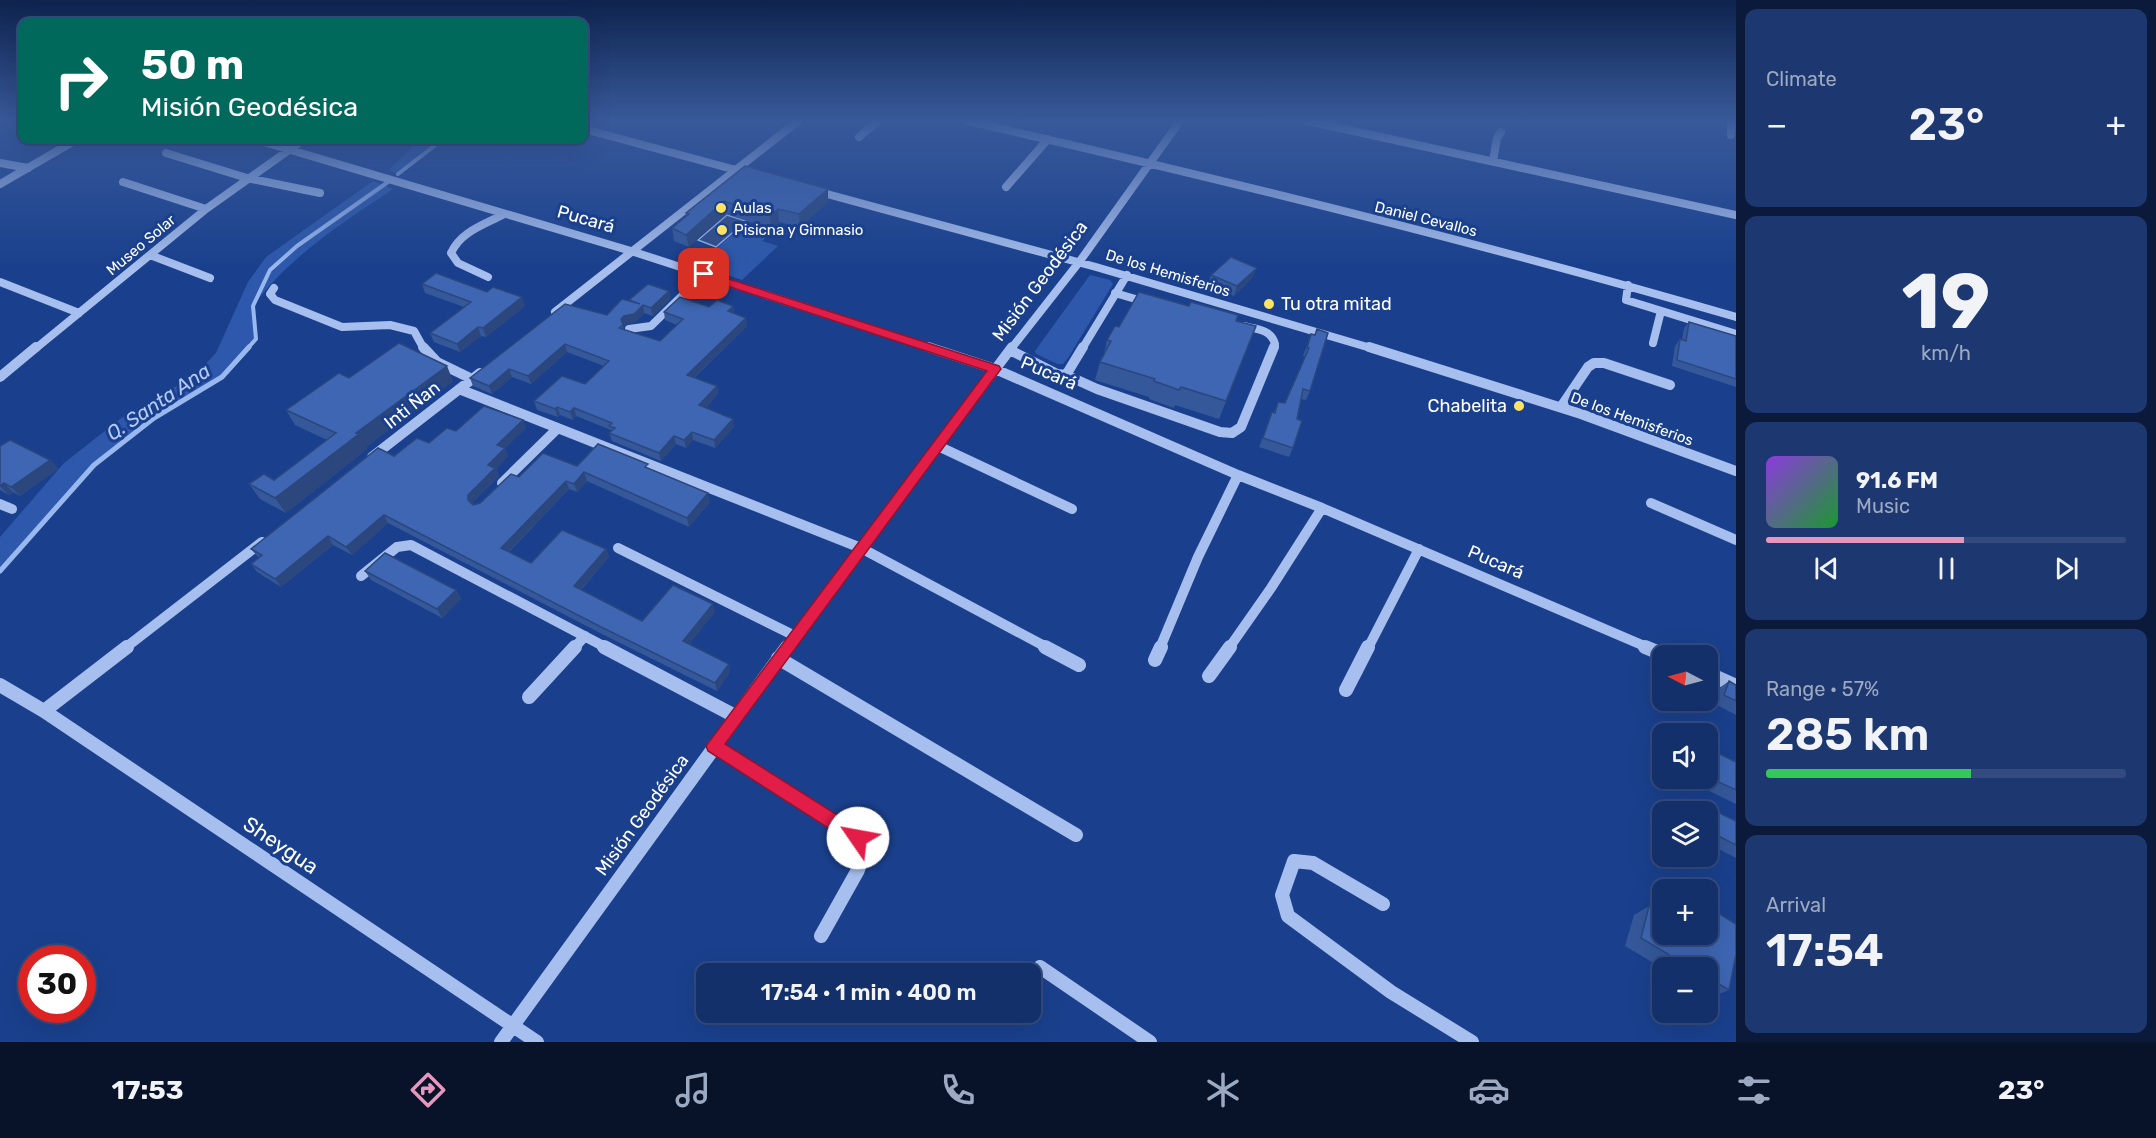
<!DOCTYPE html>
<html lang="en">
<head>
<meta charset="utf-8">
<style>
  :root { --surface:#14306a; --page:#1d3870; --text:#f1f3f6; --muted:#9da9c1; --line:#334b7e; --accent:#e797bd }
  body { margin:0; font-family:Rubik,sans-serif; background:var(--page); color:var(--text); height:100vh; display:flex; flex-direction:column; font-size:22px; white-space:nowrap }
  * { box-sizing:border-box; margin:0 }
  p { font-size:20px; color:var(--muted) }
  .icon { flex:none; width:33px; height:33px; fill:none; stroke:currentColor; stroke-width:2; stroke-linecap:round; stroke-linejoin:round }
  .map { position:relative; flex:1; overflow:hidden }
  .panel { display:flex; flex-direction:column; gap:9px; padding:9px; background:#0b1a3a; width:420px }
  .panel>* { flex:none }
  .guide { position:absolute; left:18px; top:18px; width:570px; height:126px; border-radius:12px; box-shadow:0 6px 24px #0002,0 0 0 2px var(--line); background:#00695c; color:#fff; overflow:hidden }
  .needle { width:39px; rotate:276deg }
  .tools { position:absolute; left:1652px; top:645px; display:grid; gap:12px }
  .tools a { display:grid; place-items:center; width:66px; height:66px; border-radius:12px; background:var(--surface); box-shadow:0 6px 24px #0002,0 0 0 2px var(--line); font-size:30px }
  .speed { position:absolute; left:18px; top:945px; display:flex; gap:12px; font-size:30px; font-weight:700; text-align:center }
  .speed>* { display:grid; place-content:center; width:78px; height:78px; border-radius:50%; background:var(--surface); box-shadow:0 6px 24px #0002,0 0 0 2px var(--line); line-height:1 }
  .speed .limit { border:9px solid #d22; background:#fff; color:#111 }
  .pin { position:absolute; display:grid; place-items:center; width:51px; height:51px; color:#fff; margin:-26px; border-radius:12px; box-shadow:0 3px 9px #0006 }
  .me { position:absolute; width:66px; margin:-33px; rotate:303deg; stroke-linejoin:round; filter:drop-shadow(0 0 4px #0008) }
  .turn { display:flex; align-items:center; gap:21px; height:126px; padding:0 24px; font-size:27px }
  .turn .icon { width:78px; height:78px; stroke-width:2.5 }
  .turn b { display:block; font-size:42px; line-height:51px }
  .big { font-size:45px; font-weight:600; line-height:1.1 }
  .panel .card { flex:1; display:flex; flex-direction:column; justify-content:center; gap:9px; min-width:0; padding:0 21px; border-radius:12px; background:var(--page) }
  .panel .dial { align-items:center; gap:0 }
  .dial b { font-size:78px; line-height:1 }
  .song { display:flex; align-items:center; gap:18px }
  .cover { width:72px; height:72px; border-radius:9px; background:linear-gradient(135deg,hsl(270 70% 55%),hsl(130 70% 35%)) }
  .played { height:6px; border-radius:3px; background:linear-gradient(90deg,var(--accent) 55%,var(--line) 55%) }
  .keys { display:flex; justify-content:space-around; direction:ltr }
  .heat { display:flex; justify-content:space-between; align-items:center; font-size:33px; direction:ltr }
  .charge { height:9px; border-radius:4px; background:linear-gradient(90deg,#34c759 57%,var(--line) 0) }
  .trip { position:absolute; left:696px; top:963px; width:345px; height:60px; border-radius:12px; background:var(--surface); box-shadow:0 6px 24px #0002,0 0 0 2px var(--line); font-weight:600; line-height:60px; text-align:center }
  .menu { display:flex; height:96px; justify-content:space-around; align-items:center; background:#08132a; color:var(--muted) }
  .menu .icon { width:42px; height:42px }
  .menu .selected { color:var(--accent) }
  .menu b { font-size:27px; color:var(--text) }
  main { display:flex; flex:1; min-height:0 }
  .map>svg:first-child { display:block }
</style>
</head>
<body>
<main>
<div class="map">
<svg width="1736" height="1042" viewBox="0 0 1736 1042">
  <rect width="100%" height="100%" fill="#1a408d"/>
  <path fill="#2d58ab" d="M420,140h22l-44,34 -9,-4z
    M373,181l20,8c-52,35 -102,66 -140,117l3,33 -34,38 -68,41 -60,47 -94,106v-34l64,-74 60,-47 70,-40 22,-23 32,-71 18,-25z
    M746,223l27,8 -11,10 16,5 -36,34 -56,-19 13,-13 13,4z
    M1090,275l20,5 3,4 -45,74 -5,6h-5l-22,-10 -1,-3z"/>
  <path fill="#314d87" stroke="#99b8f0" stroke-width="1.5" d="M727,215l19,6 -30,26 -18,-7z"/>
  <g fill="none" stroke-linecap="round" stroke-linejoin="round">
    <path stroke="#99b8f0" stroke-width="4" d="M398,174l44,-34
      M247,349l9,-10 -3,-33 17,-36 27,-24 91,-64"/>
    <path stroke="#99b8f0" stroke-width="5" d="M0,571l94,-106 60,-47 68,-41 27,-30"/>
    <path stroke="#a7bfee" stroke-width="8" d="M968,121c258,59 514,122 768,196
      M1308,121l428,94
      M1731,121v14
      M584,129l167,45
      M859,137l19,-16
      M257,140l374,111 302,98
      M532,140l3,1
      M166,153l81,25 73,15
      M1493,161l4,-23 4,-6
      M0,163l28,5
      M123,182l83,27
      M0,184l76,-44
      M1006,187l42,-48
      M816,191l280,76 278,82
      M150,255l60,23
      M488,277l-30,-14 -7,-10c10,-22 33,-28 53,-39
      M0,282l79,31
      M1628,285l-2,15 110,34
      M274,288l-4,6 5,6 67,27 48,-2 24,6 10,18
      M1115,293l34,10
      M555,312l243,-191
      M1243,326c13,3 28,3 32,18l-2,5
      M629,329l22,-3 53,-52
      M1653,343l8,-32
      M35,349l171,-140 97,-69
      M1011,349l69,-88 100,-140
      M1082,349l45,-74"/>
    <path stroke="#a7bfee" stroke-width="10" d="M423,347l14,15 35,17
      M928,347l67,22 243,106 84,33 327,140
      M1369,347l212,67 155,57
      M1010,350l47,24 9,1 17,-28
      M1066,375l31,14 123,43 12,1 9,-6 33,-80
      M0,377l36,-30
      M459,389l402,159 187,100
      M1561,407l27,-40 6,-4h10l66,22
      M938,446l134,63
      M372,457l108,-84
      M502,483l56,-55
      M1651,503l85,37
      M0,504l12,5
      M618,548l177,88
      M361,576l36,-29 14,-2 196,103
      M125,648l137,-106
      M574,648l11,-12
      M786,648l226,-301
      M1160,648l38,-91 40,-82
      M1229,648l42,-60 51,-80
      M1368,648l51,-99"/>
    <path stroke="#a7bfee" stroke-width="14" d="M604,647l131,69
      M1045,647l34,18
      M1645,647l22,9
      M778,658l298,177
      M1155,660l6,-13
      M1707,673l29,13
      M1209,676l21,-29
      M0,685l44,26 493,331
      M1346,690l22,-43
      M529,697l46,-50
      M44,711l83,-64
      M714,746l144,93 5,13 -5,18 -37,66
      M1383,904l-70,-41 -19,-2 -12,34 6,21 103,76 81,50
      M1040,967l110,75
      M501,1042l286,-395"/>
  </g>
  <path fill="#35589a" d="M745,166l83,36 -28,25 -21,-5 -8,7 -45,-15 -37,33 -15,-6 -2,-13 15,-12 -1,-3z
    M1257,268l-4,9 -19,19 -26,-12 3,-9z
    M422,284l103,22 -39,31 -5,-1 -21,16 -26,-10 -4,-9 34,-26 -39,-14z
    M669,291l1,8 -17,17 -9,-3 -9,9 -9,2 -3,3 1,3 36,11 17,-16 -12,-5 -1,-8 45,-5 24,-1 1,8 13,12 -53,52 23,8 1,8 -12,14 28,19 -19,21 -22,-8 -7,8 -10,-4 -15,17 -49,-20 -3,-8 2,-2v-1l-35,-14 -3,4 -13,-5 -2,2 -21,-7 -3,-9 51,-17 19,-18 -37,-14 -36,32 -19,-7 -20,17 -19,-8 -3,-8 137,-63 23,-14 -1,-1z
    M1189,306l47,15 13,23 -30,75 -44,-14 -1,3 -25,-9v-2l-54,-17 5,-18 4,-8 3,-14 12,-13z
    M1689,322l47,14v51l-64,-21 3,-20 5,-7 2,1 2,-12z
    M1311,334l-1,57 -4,9 -5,-1 -4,20 -4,29 -4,9 -30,-10 13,-35h2l4,-10 7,1 20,-46 -2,-1z
    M349,378l104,3 -87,66 1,2 -81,64 -26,-14 -11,-15 25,-4 53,-40 -32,-15 -9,-15z
    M526,428l-21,20 3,8 -12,13 3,7 -27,27 1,2 7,-2 39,-26 58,-11 72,3 61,33 -21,25 -102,-46 -10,11 -8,-3 -60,63 22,11 75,-14 3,8 -28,33 61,31 73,-9 -26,32 41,28 -13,19 -113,-56 -216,-112 -36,32 -19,-10 -52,42 -24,-15 -6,-8 8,-6 -8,-9 143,-93 62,-25z
    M0,446l50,14 8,9 -38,27 -7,-4 -4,3 -9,-5z
    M365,571l91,19 5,9 -19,19 -71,-38z
    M1729,681l7,4v30l-23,-12 5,-14z
    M1712,750l24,12v42l-39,-19 1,-7h9v-24z
    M1705,806l31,15v37l-29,-15v-31h-10z
    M1649,906l13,28h45v-21l6,-3 16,80 -18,7 -4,-2v-27h-45l-37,-22 9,-31z"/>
  <path fill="#2b477d" d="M828,189v13l-28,25 -1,-13z
    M724,201l2,13 -37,33 -3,-12z
    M778,209l1,13 -8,7 -1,-13z
    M1257,268l-4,9 -19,19 3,-10z
    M669,291l1,8 -17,17 -2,-8z
    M522,297l3,9 -39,31 -3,-9z
    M643,305l1,8 -9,9 -9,2 -3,3 -2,-8 3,-3z
    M733,306l1,8 -6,-3z
    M746,318l1,8 -59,57 -1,-8z
    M478,327l3,9 -21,16 -3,-8z
    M565,344l2,8 -36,32 -3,-8z
    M447,366l6,15 -87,66 1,2 -81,64 -11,-15 81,-65z
    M509,369l3,8 -20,17 -3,-8z
    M717,386l1,8 -17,19 -2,-8z
    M557,407l3,8 -2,2 -3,-8z
    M574,408l2,8 -3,4 -3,-8z
    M733,419l1,8 -19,21 -1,-8z
    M523,420l3,8 -21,20 3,8 -12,13 3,7 -27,27 -4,-3v-5l20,-30 9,-20z
    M692,432l1,8 -7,8 -2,-8z
    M674,436l2,8 -15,17 -2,-8z
    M50,460l8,9 -38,27 -9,-9z
    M584,472l3,9 -10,11 -3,-8z
    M566,481l3,8 -65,67 -3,-8z
    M4,483l9,9 -4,3 -9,-9z
    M708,493l2,9 -21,25 -2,-9z
    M384,515l4,8 -36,32 -6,-8z
    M328,536l5,9 -52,42 -6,-8z
    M606,549l3,8 -32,37 -3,-8z
    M456,590l5,9 -19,19 -5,-9z
    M713,604l2,8 -30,37 -2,-8z
    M729,664l1,8 -13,19 -2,-8z"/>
  <path fill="#3e66b3" stroke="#2b477d" stroke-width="1.5" d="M745,166l83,23 -29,25 -21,-5 -8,7 -46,-15 -38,34 -14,-7 17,-14 -3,-1z
    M1231,257l26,11 -20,18 -26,-11z
    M436,273l51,19 6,-5 29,10 -39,31 -5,-1 -21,17 -27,-11 41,-31 -49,-18z
    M648,284l21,7 -18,17 -8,-3 -9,9 -10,2 -3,3 2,6 -4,3 41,13 23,-22 -19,-7 16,-15 29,10 8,-7 16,6 -5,5 18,7 -59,57 30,11 -18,19 34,14 -19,21 -22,-8 -8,8 -10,-4 -15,17 -50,-20 6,-5 -6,-2 3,-3 -38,-15 -4,4 -13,-5 -2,2 -21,-8 28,-25 23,8 24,-23 -44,-17 -37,32 -19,-7 -20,17 -19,-8 95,-74 42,11 15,-16 18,5 -11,-4z
    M1139,292l50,14 2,-4 47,13 -2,6 20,5 -30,75 -45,-14 -2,3 -25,-9 1,-2 -55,-17 11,-21 -4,-1 8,-14 4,1z
    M1689,322l47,14v43l-59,-19 3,-21 6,2z
    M1317,329l11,4 -18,58 -7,-2 -6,30 5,2 -9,27 -30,-10 9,-26 3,1 3,-11 7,1 24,-55h-2l4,-14 4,1z
    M399,343l48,23 -91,67 3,1 -84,64 -26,-14 15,-10 10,6 62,-47 -50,-23 53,-37 10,5z
    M484,406l39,14 -26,25 8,3 -17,17 7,3 -27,27v5l5,5 7,-2 31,-29 8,3 24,-24 34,13 21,-22 50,20 -3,3 63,26 -21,25 -103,-46 -10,12 -8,-3 -65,67 30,15 31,-33 44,19 -32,37 68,35 31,-36 40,19 -30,37 46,23 -14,19 -114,-56 -217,-112 -38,32 -18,-11 -53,43 -24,-15 11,-9 -11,-6 127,-101 16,8 23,-18 12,5 18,-15 9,3z
    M10,440l40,20 -39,27 -7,-4 -4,3v-40z
    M385,553l71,37 -19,19 -72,-38z
    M1729,681l7,4v16l-12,-6z
    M1712,750l24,12v28l-28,-13z
    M1705,806l31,15v24l-29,-15v-18h-3z
    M1649,906l13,7v21h37l7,4 7,-28 23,14v30l-7,36 -22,-13v-9h-16l-50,-30z"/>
  <linearGradient id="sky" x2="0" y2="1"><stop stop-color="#0e234e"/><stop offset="0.45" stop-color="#38599a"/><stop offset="1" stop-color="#38599a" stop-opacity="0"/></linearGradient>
  <rect width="1736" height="267" fill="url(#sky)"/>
  <path fill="#e11d48" stroke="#92132f" stroke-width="1.5" d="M704,271l295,95 2,3 -276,375 139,88 3,6 -3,7 -6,2 -150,-96 -2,-5 281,-375 -287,-94 -2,-3z"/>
  <g fill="#ffe363" stroke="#1a408d" stroke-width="2">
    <circle cx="721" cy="208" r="6"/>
    <circle cx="722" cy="230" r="6"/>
    <circle cx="1269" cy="304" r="6"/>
    <circle cx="1519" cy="406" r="6"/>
  </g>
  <g text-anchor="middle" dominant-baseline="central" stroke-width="6" stroke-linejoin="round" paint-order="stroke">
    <g font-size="15" fill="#fff" stroke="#1a408d" text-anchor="start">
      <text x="733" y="208">Aulas</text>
      <text x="734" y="230">Pisicna y Gimnasio</text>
    </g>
    <g font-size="15" fill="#fff" stroke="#1a408d">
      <text transform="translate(1426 219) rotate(14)">Daniel Cevallos</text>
      <text transform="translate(141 245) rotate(-40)">Museo Solar</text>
      <text transform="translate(1168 273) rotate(17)">De los Hemisferios</text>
      <text transform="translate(1632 419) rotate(20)">De los Hemisferios</text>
    </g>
    <g font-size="18" fill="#fff" stroke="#1a408d">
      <text transform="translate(586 219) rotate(16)">Pucará</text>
      <text transform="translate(1040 281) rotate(-53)">Misión Geodésica</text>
      <text transform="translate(1049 373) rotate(23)">Pucará</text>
      <text transform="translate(412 405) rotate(-38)">Inti Ñan</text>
      <text transform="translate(1496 562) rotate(23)">Pucará</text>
      <text transform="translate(642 815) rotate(-54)">Misión Geodésica</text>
    </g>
    <g font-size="18" fill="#fff" stroke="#1a408d" text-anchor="start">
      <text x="1281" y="304">Tu otra mitad</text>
      <text x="1507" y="406" text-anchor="end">Chabelita</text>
    </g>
    <g font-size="20" font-style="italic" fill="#b2caf5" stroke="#1a408d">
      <text transform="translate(158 402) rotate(-34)">Q. Santa Ana</text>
    </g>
    <g font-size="21" fill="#fff" stroke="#1a408d">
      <text transform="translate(281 845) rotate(34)">Sheygua</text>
    </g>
  </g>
</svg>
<div class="tools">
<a><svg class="needle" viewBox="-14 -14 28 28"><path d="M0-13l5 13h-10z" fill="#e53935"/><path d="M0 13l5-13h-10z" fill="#9da9c1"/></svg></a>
<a><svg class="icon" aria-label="sound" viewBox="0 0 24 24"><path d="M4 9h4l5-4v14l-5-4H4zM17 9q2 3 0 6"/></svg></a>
<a><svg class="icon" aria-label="layers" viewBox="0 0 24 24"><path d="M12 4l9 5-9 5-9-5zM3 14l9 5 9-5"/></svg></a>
<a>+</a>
<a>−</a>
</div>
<div class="speed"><div class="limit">30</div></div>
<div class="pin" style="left:704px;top:274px;background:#d93025"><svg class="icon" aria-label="arrive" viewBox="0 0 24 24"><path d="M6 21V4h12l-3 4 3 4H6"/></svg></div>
<svg class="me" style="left:858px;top:838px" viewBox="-20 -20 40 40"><circle r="19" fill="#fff"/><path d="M0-13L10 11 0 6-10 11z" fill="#e11d48"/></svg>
<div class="trip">17:54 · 1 min · 400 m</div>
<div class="guide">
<div class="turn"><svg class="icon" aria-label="right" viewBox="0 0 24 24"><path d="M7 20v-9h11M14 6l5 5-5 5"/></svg><div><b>50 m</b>Misión Geodésica</div></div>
</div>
</div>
<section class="panel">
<div class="card"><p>Climate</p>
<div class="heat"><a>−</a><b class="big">23°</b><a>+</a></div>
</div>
<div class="card dial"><b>19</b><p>km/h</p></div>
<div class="card">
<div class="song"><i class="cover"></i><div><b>91.6 FM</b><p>Music</p></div></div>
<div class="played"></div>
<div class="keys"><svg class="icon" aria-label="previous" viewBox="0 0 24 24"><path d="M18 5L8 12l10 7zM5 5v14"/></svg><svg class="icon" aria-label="pause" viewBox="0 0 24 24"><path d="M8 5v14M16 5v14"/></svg><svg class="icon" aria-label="next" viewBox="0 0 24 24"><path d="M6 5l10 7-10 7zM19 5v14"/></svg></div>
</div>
<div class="card"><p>Range · 57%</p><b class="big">285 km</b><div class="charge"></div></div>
<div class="card"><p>Arrival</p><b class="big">17:54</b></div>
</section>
</main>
<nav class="menu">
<b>17:53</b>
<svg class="icon selected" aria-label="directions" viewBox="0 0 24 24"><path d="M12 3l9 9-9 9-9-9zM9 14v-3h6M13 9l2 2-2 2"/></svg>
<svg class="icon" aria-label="music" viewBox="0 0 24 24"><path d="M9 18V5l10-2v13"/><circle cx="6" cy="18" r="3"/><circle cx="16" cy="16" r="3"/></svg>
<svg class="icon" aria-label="phone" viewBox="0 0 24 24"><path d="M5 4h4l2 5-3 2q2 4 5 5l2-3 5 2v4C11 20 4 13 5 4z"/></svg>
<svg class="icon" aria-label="climate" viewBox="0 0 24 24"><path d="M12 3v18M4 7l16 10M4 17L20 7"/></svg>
<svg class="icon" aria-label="car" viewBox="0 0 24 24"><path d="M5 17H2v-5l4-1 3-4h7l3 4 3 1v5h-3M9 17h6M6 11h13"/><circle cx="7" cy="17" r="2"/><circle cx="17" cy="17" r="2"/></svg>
<svg class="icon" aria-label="filters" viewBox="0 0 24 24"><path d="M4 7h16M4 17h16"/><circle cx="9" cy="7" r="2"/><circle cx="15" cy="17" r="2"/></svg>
<b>23°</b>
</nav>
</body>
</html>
